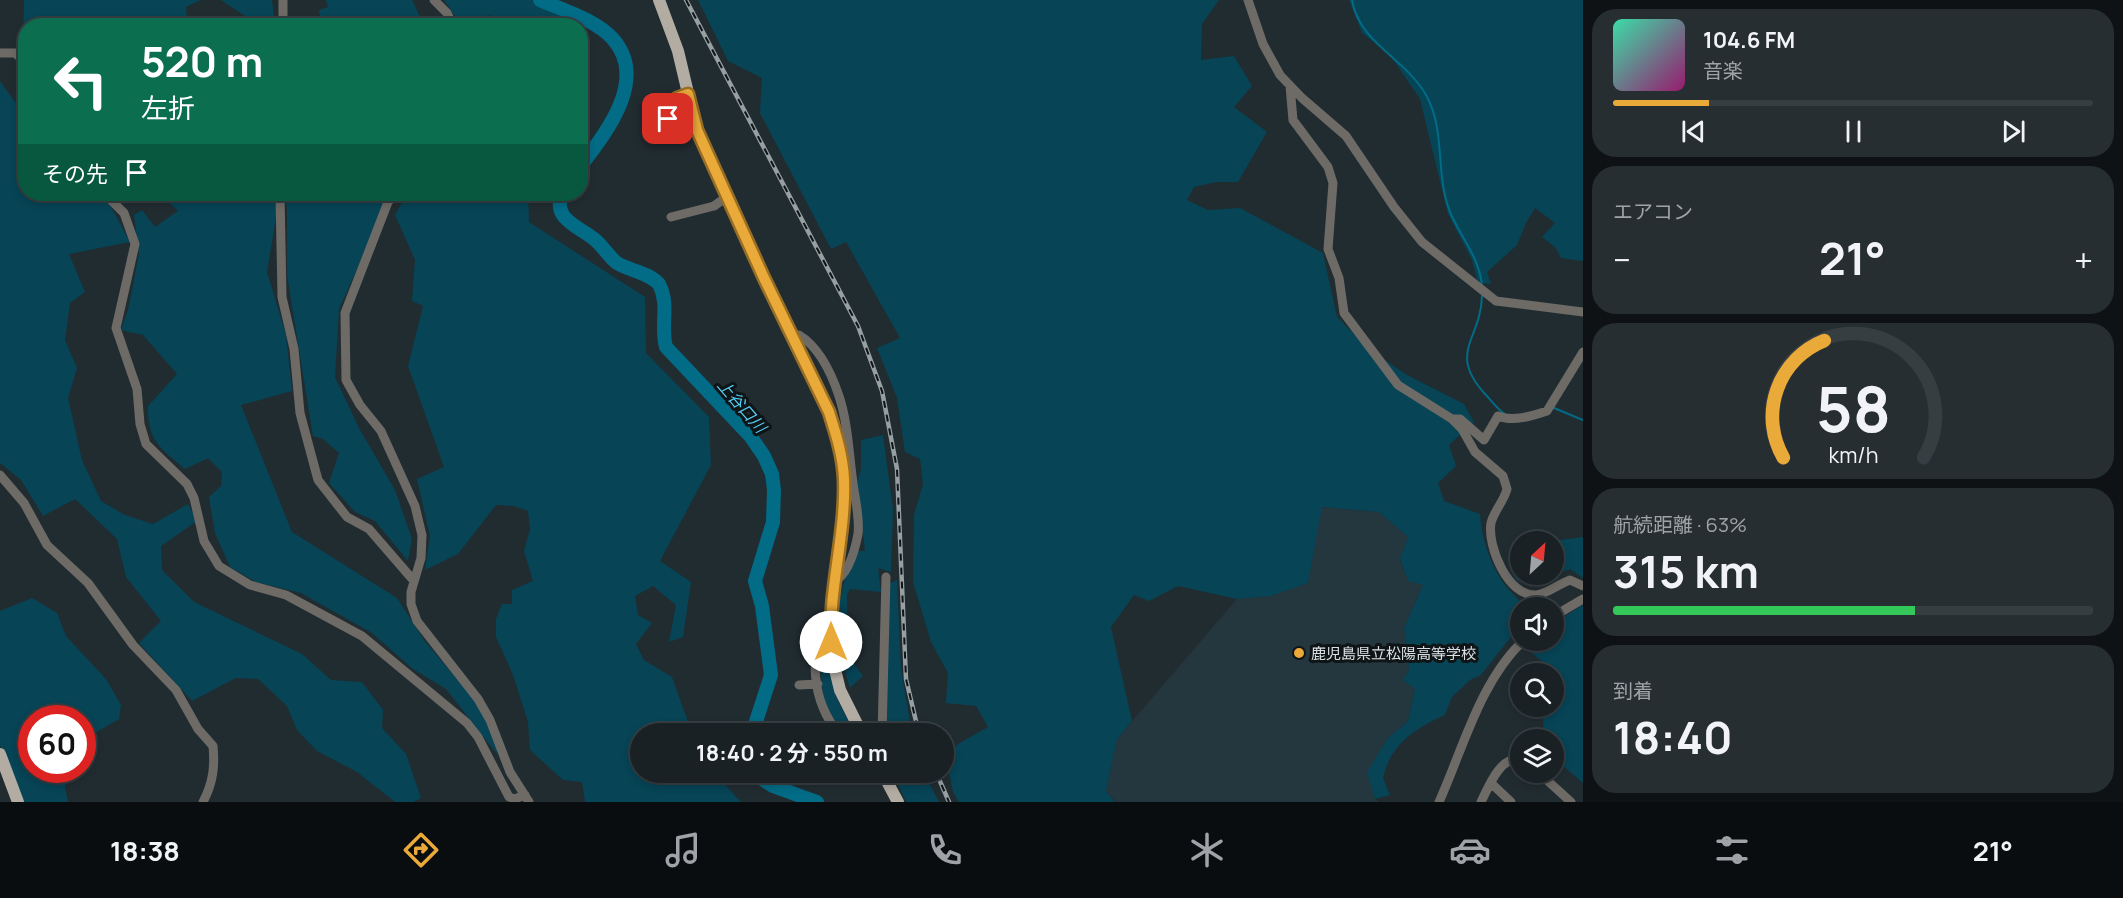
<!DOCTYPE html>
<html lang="ja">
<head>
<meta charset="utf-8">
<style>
  :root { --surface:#192125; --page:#262e32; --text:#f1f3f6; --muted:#9fa3a7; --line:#373e42; --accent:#eaaa39 }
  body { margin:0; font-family:Manrope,"Noto Sans JP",sans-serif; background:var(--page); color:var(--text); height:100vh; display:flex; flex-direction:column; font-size:22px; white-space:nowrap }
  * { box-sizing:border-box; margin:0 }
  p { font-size:20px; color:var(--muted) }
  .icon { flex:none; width:33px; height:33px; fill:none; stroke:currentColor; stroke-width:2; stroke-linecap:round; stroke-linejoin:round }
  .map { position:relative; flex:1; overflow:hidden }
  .side { display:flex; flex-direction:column; gap:9px; padding:9px; background:#0e1214; width:540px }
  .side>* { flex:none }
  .guide { position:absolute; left:18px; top:18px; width:570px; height:183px; border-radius:24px; box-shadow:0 3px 9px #0003,0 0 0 2px var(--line); background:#0b6e4f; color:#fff; overflow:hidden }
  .needle { width:39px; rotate:26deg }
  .fabs { position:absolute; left:1510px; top:531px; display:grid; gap:12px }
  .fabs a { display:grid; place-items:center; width:54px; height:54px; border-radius:50%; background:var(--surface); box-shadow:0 3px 9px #0003,0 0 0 2px var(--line); font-size:30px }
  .speed { position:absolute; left:18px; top:705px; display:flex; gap:12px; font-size:30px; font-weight:700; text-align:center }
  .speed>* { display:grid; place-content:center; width:78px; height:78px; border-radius:50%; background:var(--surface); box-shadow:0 3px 9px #0003,0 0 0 2px var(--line); line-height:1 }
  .speed .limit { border:9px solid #d22; background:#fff; color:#111 }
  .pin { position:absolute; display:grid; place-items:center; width:51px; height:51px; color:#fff; margin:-26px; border-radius:12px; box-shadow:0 3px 9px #0006 }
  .me { position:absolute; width:66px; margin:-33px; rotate:0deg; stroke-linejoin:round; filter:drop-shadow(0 0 4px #0008) }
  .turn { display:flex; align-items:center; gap:21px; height:126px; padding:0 24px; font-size:27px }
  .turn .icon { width:78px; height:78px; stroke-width:2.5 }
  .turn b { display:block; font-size:42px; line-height:51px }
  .then { display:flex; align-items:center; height:57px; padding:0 24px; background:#0003; gap:12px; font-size:22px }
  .big { font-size:45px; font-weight:700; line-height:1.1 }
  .side .widget { flex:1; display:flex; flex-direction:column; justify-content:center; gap:9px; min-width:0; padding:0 21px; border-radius:24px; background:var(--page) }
  .side .dial { align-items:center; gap:0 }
  .dial svg { height:156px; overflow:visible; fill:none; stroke:var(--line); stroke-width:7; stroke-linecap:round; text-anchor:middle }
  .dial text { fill:var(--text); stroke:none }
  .song { display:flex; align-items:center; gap:18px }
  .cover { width:72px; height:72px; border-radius:9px; background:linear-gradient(135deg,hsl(160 70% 55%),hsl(320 70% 35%)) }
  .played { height:6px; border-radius:3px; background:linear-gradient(90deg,var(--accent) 20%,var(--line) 20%) }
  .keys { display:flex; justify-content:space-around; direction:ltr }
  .heat { display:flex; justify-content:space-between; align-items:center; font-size:33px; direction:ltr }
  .charge { height:9px; border-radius:4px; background:linear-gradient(90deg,#34c759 63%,var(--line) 0) }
  .trip { position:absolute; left:630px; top:723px; width:324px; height:60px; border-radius:30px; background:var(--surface); box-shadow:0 3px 9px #0003,0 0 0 2px var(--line); font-weight:700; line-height:60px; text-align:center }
  .menu { display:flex; height:96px; justify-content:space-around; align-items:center; background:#0a0d0f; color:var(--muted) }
  .menu .icon { width:42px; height:42px }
  .menu .current { color:var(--accent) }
  .menu b { font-size:27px; color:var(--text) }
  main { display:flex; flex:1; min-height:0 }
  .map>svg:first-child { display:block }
</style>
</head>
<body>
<main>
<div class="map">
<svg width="1583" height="802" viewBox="0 0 1583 802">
  <rect width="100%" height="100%" fill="#212c31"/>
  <path fill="#25373e" d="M1321,507l58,5 29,25 -8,23 8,21 15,4 -19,43 5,42 6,19 -7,32 -20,17 -13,61 4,3h-263l-10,-11 11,-52 120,-140 34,-3 37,-13z"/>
  <path fill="#064456" d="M24,0h177l-15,7 1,11 -15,7 -146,1 -1,32 -2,-5z
    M221,0h51l2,17 -29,-1z
    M326,0h86l12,25h-102l-3,-15 9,-3z
    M444,0h89l38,21h-22l-5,4h-47l-6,-10 -30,10z
    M698,0h521l-17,24 -1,36 33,-4 18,30 -18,21 33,25 -29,50h-22l-22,5 -7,13 21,10 32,-2 83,45 14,64 32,32 38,26 57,29 10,18 -25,23 7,21 -18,17 6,18 36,13c3,37 18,72 48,93l-7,1v16l-40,51 -11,5 -18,17 -7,18c-31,14 -54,29 -62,63l7,17 -15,4 -8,-27 21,-34 20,-17 7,-32 -12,-9 6,-10 -5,-42 19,-43 -15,-4 -8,-22 8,-22 -29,-25 -57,-5 -14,76 -37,13 -34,3 -59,-13 -29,15 -15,-6 -23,32 21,94 -15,18 -11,52 9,11h-156l-6,-10 -7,-35 12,-13 30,-17 -12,-21 -30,-3 2,-30 -17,-31 -18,-60 1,-67 9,-31 -3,-25 -15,-7 -8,-54 -20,-50 23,-10 -54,-96 -15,7 -71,-136 2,-35 -34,-17z
    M1349,0h234v261l-22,-3 -5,-10 -14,-11 13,-14 -20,-15 -9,15 -9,22 -30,27 4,12 -13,-1 -6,-23 -24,-46 -28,-115 -30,-44 -28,-22z
    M0,81l25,35 1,78h78l26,48 -61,12 16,38 -15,11 -5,37 12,28 -9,30 14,62 19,41 24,14 28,9 35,-20 9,17 -36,25 1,24 32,32 108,52 29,26 31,2 21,28 -1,18 24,26 15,44 -8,4h-18l-38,-30 -40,-21 -20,-21 -10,-24 -29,-27 -22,-1 -44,23 -53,-58 22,-22 -35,-44 -9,-38 -42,-40 -32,17 -22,-36 -21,-17z
    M160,194h114l3,18 -10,60 19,63 6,56 -51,14 51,127 105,66 27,42 56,67 18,42 -1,5 -51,-65 -33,-20 -41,-36 -71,-40 -45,-11 -26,-15 -15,-34 -6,-36 12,-11 1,-14 -14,-14 -23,11c-25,-21 -38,-29 -37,-63l29,-32 -34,-39 -22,-5 7,-20 11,-56 -5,-39 8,-5 13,17 23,-16z
    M284,194h107l-52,115 -4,68 24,51 36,62 17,49 -4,22 -33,-40 -20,-9 -26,-29 10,-30 -16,-14 -10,-3 -26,-161v-66z
    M407,194h121l1,28 116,75 1,56 63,64 2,48 -51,96 31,21 -8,55 -14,5 7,-37 -23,-19 -18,10 3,19 14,8 -16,21 8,16 28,17 20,56 -52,1v38l74,1 27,29h-156l-3,-20 -19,-2 -33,-30 -2,-28 -15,-47 -17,-38v-18l6,-15h10v-14l21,-9 -9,-30 6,-22 -2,-18 -14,-5 -18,-1 -38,49 -33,16 5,-34 -13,-57 27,-12 -36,-101 15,-60 -11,-5 3,-41 -20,-45z
    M883,435l10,74 -2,63 -13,-4 3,24 -31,-3 -3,6 1,60 15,21 -13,12c-10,-31 -17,-69 -7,-102 3,-12 11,-23 15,-35h7l-8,-68 4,-14v-29z
    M1583,537v41l-13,-9 -44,16 -10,-5 -6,-10 11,4h33l-1,-33z
    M897,580l4,89 11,64 -26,1 3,-150z
    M32,598l25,15 9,23 40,43 15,26 -2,14 -36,21 -1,-22h-50v52h50l1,-10 1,10 -15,2 -4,15 3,15h-48l-1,-11 -19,-46v-134z
    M1583,605v178l-29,-25v-18l-10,-1 -1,-20 12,-13v-34l-29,-24 8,-7 20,-1v-17z
    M820,654h4l15,49 16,30h-10c-25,-20 -23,-49 -25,-79z
    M893,773h31l15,29h-33z"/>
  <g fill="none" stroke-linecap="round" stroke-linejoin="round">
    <path stroke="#026b86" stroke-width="2" d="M1352,0c7,43 54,59 74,95 20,35 9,80 24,117 11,26 30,46 32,75
      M1482,296c-1,44 -35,56 3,98 7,7 12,15 20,20
      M1554,408l29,12"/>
    <path stroke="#026b86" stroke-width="14" d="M540,0c23,10 56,20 73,39 36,41 -8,95 -33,128
      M562,194c-10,25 16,32 32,45 9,7 14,17 23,24 13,8 31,9 42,21 11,21 1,41 7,63l85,90 13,19 8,18 2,16 -1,32 -18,59 7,25 9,69 -19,59
      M751,772l22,14 44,16"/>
    <path stroke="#6e6b67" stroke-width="9" d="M283,0v26
      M434,0l13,13 6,13
      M1248,0l15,44 17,31 22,23 44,38 48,71 28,35 74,59 87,11
      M0,53h15l11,10
      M1290,86l3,34 35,47 5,16 -5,66 11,29 5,35 54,72 54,34 10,10 13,23 28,24 4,13c-3,12 -13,22 -16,34 -4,23 17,74 45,72 12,-1 22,-11 34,-15l13,6
      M668,119l9,-21 11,-4
      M105,194l19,19 11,31 -19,84 21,61 3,35 6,20 41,40 7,14 10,43 15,25 31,19 36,10 76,41 105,87 11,14 31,60 6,2 10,-4
      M280,194l2,103 12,52 6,64 18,67 29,37 22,12 45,52
      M395,194l-7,8 -43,111 1,67 14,25 21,26 34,75 7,29 -1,23 -10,34v12l6,17 61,78 12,21 20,52 19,30
      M671,217l43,-11 14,-10
      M792,337l7,-2c20,12 33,40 40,61 9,27 10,59 14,87 2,17 7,34 5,51 -3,16 -9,40 -24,48
      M1452,419h8l24,21 14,-24c15,6 34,0 49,-5l36,-59
      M0,475l24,28 23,42 41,38 45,62 43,45 22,39 15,17c2,21 0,37 -10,56
      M1554,616l29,-17
      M831,617c-25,31 -19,89 9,117
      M799,685l19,-1
      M882,734l4,-157
      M1538,772l33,30
      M1491,783l20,19
      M1439,802c24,-53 41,-121 85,-162
      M1481,802c8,-16 19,-46 40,-43"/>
    <path stroke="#b2aca3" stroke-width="12" d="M659,0l19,51 19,80 67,147 65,134 10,32 5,34 -1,37 -11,82v60l8,33 22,44
      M0,754l18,48
      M882,772l16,30"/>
    <defs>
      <path id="rail" d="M686,0l172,326 24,65 15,78 9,210 13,55
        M936,772l13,30"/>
    </defs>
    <use href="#rail" stroke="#969fa2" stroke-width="4.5"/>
    <use href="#rail" stroke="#0f1416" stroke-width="2" stroke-dasharray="7" stroke-linecap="butt"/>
  </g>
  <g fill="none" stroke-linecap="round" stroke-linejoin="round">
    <defs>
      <path id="route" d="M668,119l9,-21 11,-4 9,36 67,148 65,134c7,22 14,44 15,67 2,55 -15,108 -13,163"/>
    </defs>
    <use href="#route" stroke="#986e25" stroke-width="15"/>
    <use href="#route" stroke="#eaaa39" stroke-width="10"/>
  </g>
  <circle fill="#eaaa39" stroke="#0f1416" stroke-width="2" cx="1299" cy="653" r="6"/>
  <g text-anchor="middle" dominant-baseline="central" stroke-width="6" stroke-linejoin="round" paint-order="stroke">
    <g font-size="15" fill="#d9e0e3" stroke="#0f1416" text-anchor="start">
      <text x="1311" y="653">鹿児島県立松陽高等学校</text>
    </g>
    <g font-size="16" font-style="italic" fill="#56d0f8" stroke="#0f1416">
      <text transform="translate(742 406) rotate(49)">上谷口川</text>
    </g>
  </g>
</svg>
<div class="fabs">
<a><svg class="needle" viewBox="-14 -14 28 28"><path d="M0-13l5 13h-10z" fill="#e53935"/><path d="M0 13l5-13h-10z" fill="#9fa3a7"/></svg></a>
<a><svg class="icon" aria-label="sound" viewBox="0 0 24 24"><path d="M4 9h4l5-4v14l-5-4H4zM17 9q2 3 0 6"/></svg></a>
<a><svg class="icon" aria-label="search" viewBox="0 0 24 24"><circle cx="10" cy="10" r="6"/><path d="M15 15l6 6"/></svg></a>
<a><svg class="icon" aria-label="layers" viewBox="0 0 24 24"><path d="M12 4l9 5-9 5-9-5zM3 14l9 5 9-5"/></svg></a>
</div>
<div class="speed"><div class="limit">60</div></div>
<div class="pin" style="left:668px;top:119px;background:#d93025"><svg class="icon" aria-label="arrive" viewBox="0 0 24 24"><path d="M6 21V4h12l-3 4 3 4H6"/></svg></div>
<svg class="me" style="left:831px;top:642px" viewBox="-20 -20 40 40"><circle r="19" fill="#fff"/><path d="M0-13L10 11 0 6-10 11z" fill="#eaaa39"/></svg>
<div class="trip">18:40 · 2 分 · 550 m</div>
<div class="guide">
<div class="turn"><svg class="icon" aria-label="left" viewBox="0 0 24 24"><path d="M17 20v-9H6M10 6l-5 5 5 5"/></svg><div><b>520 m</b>左折</div></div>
<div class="then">その先<svg class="icon" aria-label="arrive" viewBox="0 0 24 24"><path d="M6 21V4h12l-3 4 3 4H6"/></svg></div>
</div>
</div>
<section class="side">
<div class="widget">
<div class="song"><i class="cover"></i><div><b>104.6 FM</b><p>音楽</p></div></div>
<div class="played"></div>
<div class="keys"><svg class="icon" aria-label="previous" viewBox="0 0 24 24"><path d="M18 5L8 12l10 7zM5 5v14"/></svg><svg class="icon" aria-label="pause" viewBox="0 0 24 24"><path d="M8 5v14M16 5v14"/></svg><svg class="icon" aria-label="next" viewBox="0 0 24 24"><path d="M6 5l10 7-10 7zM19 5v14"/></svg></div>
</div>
<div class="widget"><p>エアコン</p>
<div class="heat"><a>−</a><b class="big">21°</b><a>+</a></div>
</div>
<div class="widget dial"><svg viewBox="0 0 100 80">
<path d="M14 69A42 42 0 1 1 86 69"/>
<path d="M14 69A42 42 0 0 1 35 9" stroke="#eaaa39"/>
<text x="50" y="56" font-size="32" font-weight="700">58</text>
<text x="50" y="72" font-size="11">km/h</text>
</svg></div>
<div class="widget"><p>航続距離 · 63%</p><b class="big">315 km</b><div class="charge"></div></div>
<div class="widget"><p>到着</p><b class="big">18:40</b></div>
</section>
</main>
<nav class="menu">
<b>18:38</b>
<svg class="icon current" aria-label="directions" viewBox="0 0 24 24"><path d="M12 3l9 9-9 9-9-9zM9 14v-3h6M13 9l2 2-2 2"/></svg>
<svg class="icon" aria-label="music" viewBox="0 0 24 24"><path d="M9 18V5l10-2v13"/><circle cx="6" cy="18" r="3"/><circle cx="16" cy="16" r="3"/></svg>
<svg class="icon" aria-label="phone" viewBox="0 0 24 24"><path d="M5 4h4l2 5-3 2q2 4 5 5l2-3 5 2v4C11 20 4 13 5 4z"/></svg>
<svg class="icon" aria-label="climate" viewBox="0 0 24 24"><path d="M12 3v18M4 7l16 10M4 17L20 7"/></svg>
<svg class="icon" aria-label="car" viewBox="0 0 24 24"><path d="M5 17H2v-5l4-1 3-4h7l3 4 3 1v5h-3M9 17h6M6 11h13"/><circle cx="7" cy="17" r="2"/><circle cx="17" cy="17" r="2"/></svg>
<svg class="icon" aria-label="filters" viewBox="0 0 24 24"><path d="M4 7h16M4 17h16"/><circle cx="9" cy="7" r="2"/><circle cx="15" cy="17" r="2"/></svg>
<b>21°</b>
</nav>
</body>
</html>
